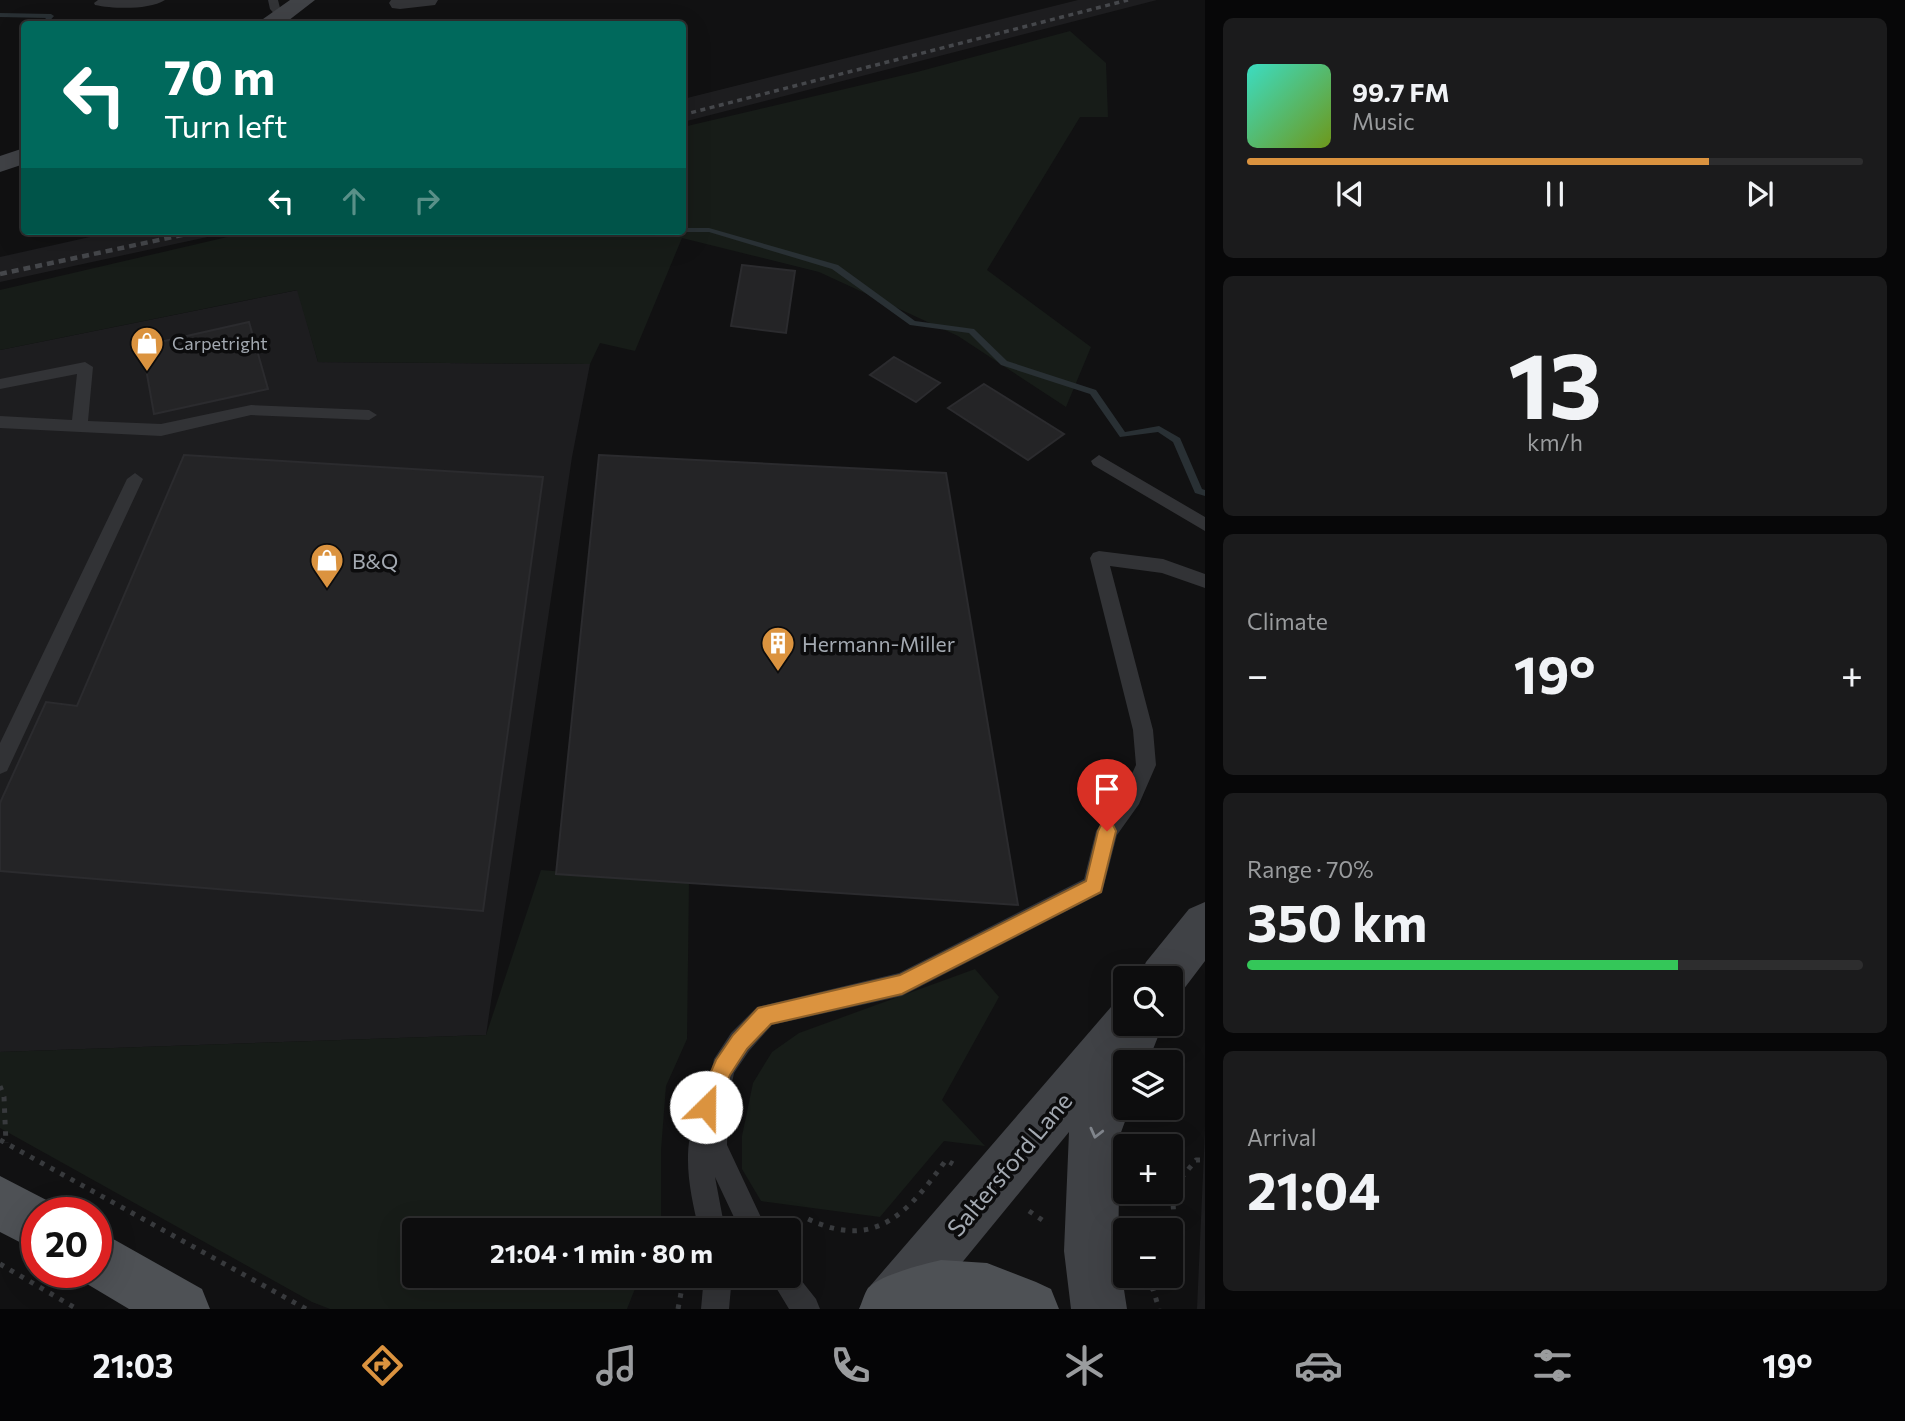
<!DOCTYPE html>
<html lang="en">
<head>
<meta charset="utf-8">
<style>
  :root { --surface:#0d0d0e; --page:#1b1b1c; --text:#f1f3f6; --muted:#9a9c9e; --line:#2d2d2e; --accent:#db933f }
  body { margin:0; font-family:Commissioner,sans-serif; background:var(--page); color:var(--text); height:100vh; display:flex; flex-direction:column; font-size:26px; white-space:nowrap }
  * { box-sizing:border-box; margin:0 }
  p { font-size:23px; color:var(--muted) }
  .icon { flex:none; width:38px; height:38px; fill:none; stroke:currentColor; stroke-width:2; stroke-linecap:round; stroke-linejoin:round }
  .map { position:relative; flex:1; overflow:hidden }
  .panel { display:flex; flex-direction:column; gap:18px; padding:18px; background:#070708; width:700px }
  .panel>* { flex:none }
  .guide { position:absolute; left:21px; top:21px; width:665px; height:214px; border-radius:7px; box-shadow:0 7px 28px #0002,0 0 0 2px var(--line); background:#00695c; color:#fff; overflow:hidden }
  .controls { position:absolute; left:1113px; top:966px; display:grid; gap:14px }
  .controls a { display:grid; place-items:center; width:70px; height:70px; border-radius:7px; background:var(--surface); box-shadow:0 7px 28px #0002,0 0 0 2px var(--line); font-size:35px }
  .speed { position:absolute; left:21px; top:1197px; display:flex; gap:14px; font-size:35px; font-weight:700; text-align:center }
  .speed>* { display:grid; place-content:center; width:91px; height:91px; border-radius:50%; background:var(--surface); box-shadow:0 7px 28px #0002,0 0 0 2px var(--line); line-height:1 }
  .speed .limit { border:10px solid #d22; background:#fff; color:#111 }
  .pin { position:absolute; display:grid; place-items:center; width:60px; height:60px; color:#fff; margin:-72px -30px; border-radius:50% 50% 50% 0; rotate:-45deg; box-shadow:0 0 7px #0007 }
  .pin .icon { rotate:45deg }
  .me { position:absolute; width:77px; margin:-38px; rotate:23deg; stroke-linejoin:round; filter:drop-shadow(0 0 5px #0008) }
  .turn { display:flex; align-items:center; gap:24px; height:147px; padding:0 28px; font-size:32px }
  .turn .icon { width:91px; height:91px; stroke-width:2.5 }
  .turn b { display:block; font-size:49px; line-height:60px }
  .lanes { display:flex; align-items:center; height:66px; padding:0 28px; background:#0003; justify-content:center; gap:35px; direction:ltr }
  .lanes .off { opacity:.35 }
  .big { font-size:52px; font-weight:700; line-height:1.1 }
  .panel .widget { flex:1; display:flex; flex-direction:column; justify-content:center; gap:10px; min-width:0; padding:0 24px; border-radius:10px; background:var(--page) }
  .panel .dial { align-items:center; gap:0 }
  .dial b { font-size:91px; line-height:1 }
  .song { display:flex; align-items:center; gap:21px }
  .cover { width:84px; height:84px; border-radius:10px; background:linear-gradient(135deg,hsl(170 70% 55%),hsl(80 70% 35%)) }
  .played { height:7px; border-radius:4px; background:linear-gradient(90deg,var(--accent) 75%,var(--line) 75%) }
  .keys { display:flex; justify-content:space-around; direction:ltr }
  .heat { display:flex; justify-content:space-between; align-items:center; font-size:38px; direction:ltr }
  .charge { height:10px; border-radius:5px; background:linear-gradient(90deg,#34c759 70%,var(--line) 0) }
  .trip { position:absolute; left:402px; top:1218px; width:399px; height:70px; border-radius:7px; background:var(--surface); box-shadow:0 7px 28px #0002,0 0 0 2px var(--line); font-weight:700; line-height:70px; text-align:center }
  .dock { display:flex; height:112px; justify-content:space-around; align-items:center; background:#050506; color:var(--muted) }
  .dock .icon { width:49px; height:49px }
  .dock .selected { color:var(--accent) }
  .dock b { font-size:32px; color:var(--text) }
  main { display:flex; flex:1; min-height:0 }
  .map>svg:first-child { display:block }
</style>
</head>
<body>
<main>
<div class="map">
<svg width="1205" height="1309" viewBox="0 0 1205 1309">
  <rect width="100%" height="100%" fill="#111112"/>
  <path fill="#1d1d1f" d="M1078,0h79l-474,122v-23z
    M117,231h118l-235,51v-25z
    M298,290l20,72 272,2 -18,93 -86,578 -486,17v-702z
    M1205,1130v179h-8z"/>
  <path fill="#171c18" d="M1070,31l36,32 2,54h-28l-93,153 104,77 -25,60 -108,-71 -139,-64 -137,-34 -47,113 -35,-8 -10,21 -272,-2 -21,-72 -297,60v-60l253,-59h429l1,-104 234,-55z
    M541,870l148,12 -2,157 -21,47 -5,64v70l-4,10h-242v46h225l-13,33h-297l-18,-7 -312,-174v-76l486,-17z
    M975,969l24,28 -57,103 43,46 -41,-5 -64,76 -119,-16 -19,-32v-33l11,-53 19,-31 27,-19z"/>
  <g fill="none" stroke-linecap="round" stroke-linejoin="round">
    <path fill="#293034" fill-rule="evenodd" d="M0,13l51,1 3,2 -7,8h-6l5,-6 -46,-1z
      M24,43v7l-4,-1 1,-4z
      M682,228h27l129,37 77,56 59,8 33,32 89,29 29,42 34,-6 21,12 22,51 3,1v6l-10,-3 -22,-51 -15,-10 -38,5 -30,-43 -89,-29 -32,-32 -59,-8 -78,-56 -123,-37h-30l3,-1z"/>
  </g>
  <path fill="#242426" stroke="#2b2b2e" stroke-width="2" d="M742,265l53,6 -9,62 -55,-7z
    M249,322l19,67 -114,25 -12,-68z
    M894,357l46,26 -24,19 -46,-27z
    M984,384l80,50 -36,26 -80,-52z
    M184,455l359,22 -60,434 -483,-40v-68l46,-101 31,4z
    M599,455l347,18 72,432 -462,-31z"/>
  <g fill="none" stroke-linecap="round" stroke-linejoin="round">
    <path stroke="#383a3d" stroke-width="5" stroke-dasharray="4.5 7" stroke-linecap="butt" d="M0,1086l4,11 2,46
      M0,1140l306,169
      M1029,1211l19,13
      M788,1230l20,-11c67,32 100,-6 138,-59l7,4
      M1171,1263l6,-3 -5,-71 24,-29h9
      M0,1264l77,45
      M1153,1276v13
      M1141,1282l12,7 6,20
      M678,1309l3,-16"/>
    <path fill="#323336" fill-rule="evenodd" d="M98,0h67c-16,10 -51,9 -70,5l-1,-2z
      M268,0h10l2,8 7,8 -1,2h-8l-8,-9z
      M85,362l8,5 -5,54 73,3 90,-19 118,5 8,5 -8,5 -118,-5 -90,21 -161,-8v-12l72,4 5,-46 -77,15v-10z
      M1099,455l106,62v14l-112,-66 -2,-4z
      M135,473l8,6 -136,292 -7,3v-31l127,-264z
      M1099,551l64,8 42,15v14l-43,-15 -52,-7 43,164 3,35 -17,39 -22,31 -15,58 -200,103 -130,29 -23,26 -15,22 -6,29 -1,43 40,85h-27l-25,-53 10,53h-26c-9,-37 -18,-78 -3,-115l6,-3 12,-53 17,-26 26,-26 142,-34 185,-94 12,-48 28,-40 12,-26 -3,-35 -43,-172 3,-5z
      M789,1265l27,34 4,10h-31l-20,-33h20z
      M704,1276h28l-3,33h-28z"/>
    <path fill="#323336" fill-rule="evenodd" d="M391,0h47l-3,5 -35,4 -8,-1 -3,-5z"/>
    <path fill="#404246" fill-rule="evenodd" d="M290,0h25l-31,24h-24l3,-5z
      M24,148v16l-24,8v-16z
      M1205,902v59l-25,33 -9,4v-20h-32l7,-16 43,-53z
      M1125,1001v23h34l2,5 -13,33h-23v46h5l-10,27 -2,116 9,58h-56l-7,-58 5,-119 -145,177h-59l-2,-4 8,-20 240,-278z"/>
    <path fill="#4e5155" fill-rule="evenodd" d="M0,1176l56,29 3,8h-22v38l-37,-19z
      M96,1232l19,8 87,49 8,20h-81l-52,-31 -3,-6h22z
      M941,1260l46,3 49,19 15,7 8,20h-200c3,-6 5,-15 9,-21 12,-13 56,-24 73,-28z"/>
    <path stroke="#45474b" stroke-width="3.5" stroke-dasharray="5 4.5" stroke-linecap="butt" d="M682,115l446,-115"/>
    <path stroke="#45474b" stroke-width="4.5" stroke-dasharray="7 5" stroke-linecap="butt" d="M0,274l201,-43"/>
  </g>
  <defs><path id="oneway-chevron" d="M-2-3.5L2.5 0L-2 3.5" fill="none" stroke-width="1.6" stroke-linecap="round" stroke-linejoin="round" transform="scale(1.75)"/></defs>
  <use stroke="#80858c" href="#oneway-chevron" transform="translate(1096 1133) rotate(104)"/>
  <path fill="#db933f" stroke="#8e6029" stroke-width="2" d="M1107,823l6,2 3,6 -15,61 -199,102 -131,30 -24,25 -17,26 -16,40 -8,3 -7,-3 -3,-8 20,-47 17,-25 25,-27 142,-33 186,-94 12,-50 3,-6z"/>
  <defs>
    <symbol id="shop-pin" viewBox="-11 -11 22 30"><path d="M0 17L-7.5 6A9.5 9.5 0 1 1 7.5 6Z" fill="#db933f" stroke="#0c0c0d"/><path d="M-5-2.5h2.3a2.7 3.5 0 0 1 5.4 0H5L5.5 6h-11ZM-1.5-2.5h3a1.5 2.3 0 0 0-3 0Z" fill="#fff"/></symbol>
    <symbol id="building-pin" viewBox="-11 -11 22 30"><path d="M0 17L-7.5 6A9.5 9.5 0 1 1 7.5 6Z" fill="#db933f" stroke="#0c0c0d"/><path d="M-4-6H4V6H1V3H-1V6H-4ZM-2.5-4.3h1.7v1.8h-1.7ZM.8-4.3h1.7v1.8H.8ZM-2.5-1h1.7V.8h-1.7ZM.8-1h1.7V.8H.8Z" fill="#fff"/></symbol>
  </defs>
  <g fill-rule="evenodd">
    <use href="#shop-pin" x="128" y="324" width="38" height="52"/>
    <use href="#shop-pin" x="308" y="541" width="38" height="52"/>
    <use href="#building-pin" x="759" y="624" width="38" height="52"/>
  </g>
  <g text-anchor="middle" dominant-baseline="central" stroke-width="7" stroke-linejoin="round" paint-order="stroke">
    <g font-size="18" fill="#a3a9b1" stroke="#0c0c0d" text-anchor="start">
      <text x="172" y="343">Carpetright</text>
    </g>
    <g font-size="21" fill="#a3a9b1" stroke="#0c0c0d" text-anchor="start">
      <text x="352" y="560">B&amp;Q</text>
      <text x="802" y="643">Hermann-Miller</text>
    </g>
    <g font-size="24" fill="#a3a9b1" stroke="#0c0c0d">
      <text transform="translate(1009 1164) rotate(-50)">Saltersford Lane</text>
    </g>
  </g>
</svg>
<div class="controls">
<a><svg class="icon" aria-label="search" viewBox="0 0 24 24"><circle cx="10" cy="10" r="6"/><path d="M15 15l6 6"/></svg></a>
<a><svg class="icon" aria-label="layers" viewBox="0 0 24 24"><path d="M12 4l9 5-9 5-9-5zM3 14l9 5 9-5"/></svg></a>
<a>+</a>
<a>−</a>
</div>
<div class="speed"><div class="limit">20</div></div>
<div class="pin" style="left:1107px;top:831px;background:#d93025"><svg class="icon" aria-label="arrive" viewBox="0 0 24 24"><path d="M6 21V4h12l-3 4 3 4H6"/></svg></div>
<svg class="me" style="left:706px;top:1107px" viewBox="-20 -20 40 40"><circle r="19" fill="#fff"/><path d="M0-13L10 11 0 6-10 11z" fill="#db933f"/></svg>
<div class="trip">21:04 · 1 min · 80 m</div>
<div class="guide">
<div class="turn"><svg class="icon" aria-label="left" viewBox="0 0 24 24"><path d="M17 20v-9H6M10 6l-5 5 5 5"/></svg><div><b>70 m</b>Turn left</div></div>
<div class="lanes"><svg class="icon" aria-label="left" viewBox="0 0 24 24"><path d="M17 20v-9H6M10 6l-5 5 5 5"/></svg><svg class="icon off" aria-label="ahead" viewBox="0 0 24 24"><path d="M12 20V5M6 11l6-6 6 6"/></svg><svg class="icon off" aria-label="right" viewBox="0 0 24 24"><path d="M7 20v-9h11M14 6l5 5-5 5"/></svg></div>
</div>
</div>
<section class="panel">
<div class="widget">
<div class="song"><i class="cover"></i><div><b>99.7 FM</b><p>Music</p></div></div>
<div class="played"></div>
<div class="keys"><svg class="icon" aria-label="previous" viewBox="0 0 24 24"><path d="M18 5L8 12l10 7zM5 5v14"/></svg><svg class="icon" aria-label="pause" viewBox="0 0 24 24"><path d="M8 5v14M16 5v14"/></svg><svg class="icon" aria-label="next" viewBox="0 0 24 24"><path d="M6 5l10 7-10 7zM19 5v14"/></svg></div>
</div>
<div class="widget dial"><b>13</b><p>km/h</p></div>
<div class="widget"><p>Climate</p>
<div class="heat"><a>−</a><b class="big">19°</b><a>+</a></div>
</div>
<div class="widget"><p>Range · 70%</p><b class="big">350 km</b><div class="charge"></div></div>
<div class="widget"><p>Arrival</p><b class="big">21:04</b></div>
</section>
</main>
<nav class="dock">
<b>21:03</b>
<svg class="icon selected" aria-label="directions" viewBox="0 0 24 24"><path d="M12 3l9 9-9 9-9-9zM9 14v-3h6M13 9l2 2-2 2"/></svg>
<svg class="icon" aria-label="music" viewBox="0 0 24 24"><path d="M9 18V5l10-2v13"/><circle cx="6" cy="18" r="3"/><circle cx="16" cy="16" r="3"/></svg>
<svg class="icon" aria-label="phone" viewBox="0 0 24 24"><path d="M5 4h4l2 5-3 2q2 4 5 5l2-3 5 2v4C11 20 4 13 5 4z"/></svg>
<svg class="icon" aria-label="climate" viewBox="0 0 24 24"><path d="M12 3v18M4 7l16 10M4 17L20 7"/></svg>
<svg class="icon" aria-label="car" viewBox="0 0 24 24"><path d="M5 17H2v-5l4-1 3-4h7l3 4 3 1v5h-3M9 17h6M6 11h13"/><circle cx="7" cy="17" r="2"/><circle cx="17" cy="17" r="2"/></svg>
<svg class="icon" aria-label="filters" viewBox="0 0 24 24"><path d="M4 7h16M4 17h16"/><circle cx="9" cy="7" r="2"/><circle cx="15" cy="17" r="2"/></svg>
<b>19°</b>
</nav>
</body>
</html>
